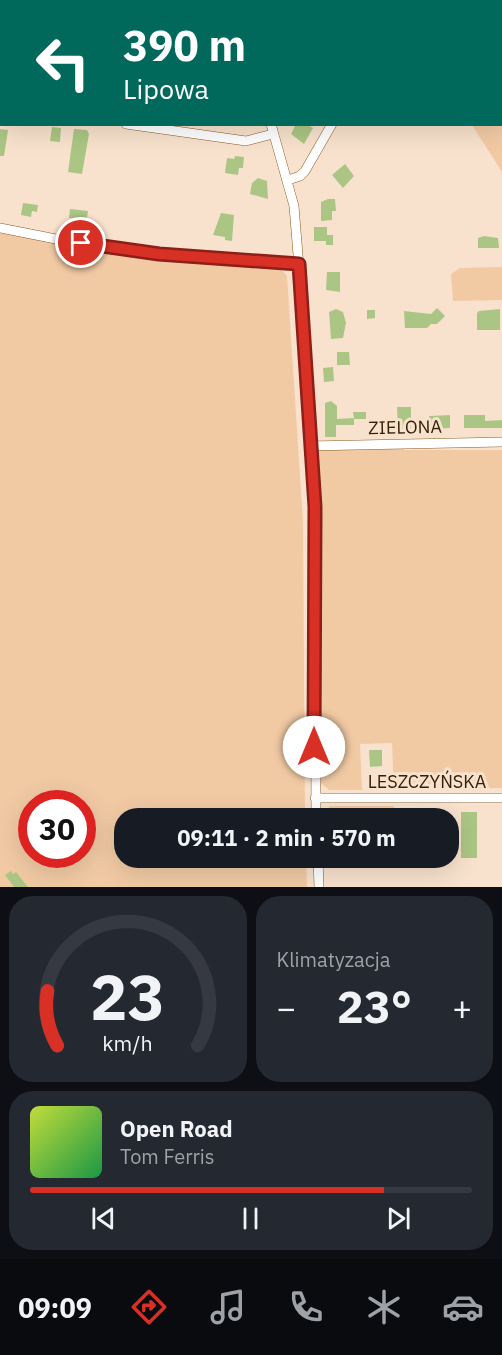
<!DOCTYPE html>
<html lang="pl">
<head>
<meta charset="utf-8">
<style>
  :root { --surface:#171b24; --page:#242831; --text:#f1f3f6; --muted:#9ea1a6; --line:#363941; --accent:#d93025 }
  body { margin:0; font-family:"IBM Plex Sans",sans-serif; background:var(--page); color:var(--text); height:100vh; display:flex; flex-direction:column; font-size:22px; white-space:nowrap }
  * { box-sizing:border-box; margin:0 }
  p { font-size:20px; color:var(--muted) }
  .icon { flex:none; width:33px; height:33px; fill:none; stroke:currentColor; stroke-width:2; stroke-linecap:round; stroke-linejoin:round }
  .map { position:relative; height:887px; overflow:hidden }
  .drawer { display:flex; flex-direction:column; gap:9px; padding:9px; background:#0d0f14; flex:1 }
  .drawer>* { flex:none }
  .guide { position:absolute; left:0px; top:0px; width:502px; height:126px; box-shadow:0 6px 24px #0002; background:#00695c; color:#fff; overflow:hidden }
  .speed { position:absolute; left:18px; top:790px; display:flex; gap:12px; font-size:30px; font-weight:700; text-align:center }
  .speed>* { display:grid; place-content:center; width:78px; height:78px; border-radius:50%; background:var(--surface); box-shadow:0 6px 24px #0002; line-height:1 }
  .speed .limit { border:9px solid #d22; background:#fff; color:#111 }
  .pin { position:absolute; display:grid; place-items:center; width:51px; height:51px; color:#fff; margin:-26px; border:3px solid #fff; border-radius:50%; box-shadow:0 2px 6px #0007 }
  .me { position:absolute; width:66px; margin:-33px; rotate:0deg; stroke-linejoin:round; filter:drop-shadow(0 0 4px #0008) }
  .turn { display:flex; align-items:center; gap:21px; height:126px; padding:0 24px; font-size:27px }
  .turn .icon { width:78px; height:78px; stroke-width:2.5 }
  .turn b { display:block; font-size:42px; line-height:51px }
  .big { font-size:45px; font-weight:700; line-height:1.1 }
  .drawer .tile { flex:1; display:flex; flex-direction:column; justify-content:center; gap:9px; min-width:0; padding:0 21px; border-radius:24px; background:var(--page) }
  .drawer .dial { align-items:center; gap:0 }
  .dial svg { height:156px; overflow:visible; fill:none; stroke:var(--line); stroke-width:7; stroke-linecap:round; text-anchor:middle }
  .dial text { fill:var(--text); stroke:none }
  .song { display:flex; align-items:center; gap:18px }
  .cover { width:72px; height:72px; border-radius:9px; background:linear-gradient(135deg,hsl(70 70% 55%),hsl(140 70% 35%)) }
  .played { height:6px; border-radius:3px; background:linear-gradient(90deg,var(--accent) 80%,var(--line) 80%) }
  .keys { display:flex; justify-content:space-around; direction:ltr }
  .heat { display:flex; justify-content:space-between; align-items:center; font-size:33px; direction:ltr }
  .drawer .tiles { flex:1; display:grid; gap:9px; grid-template-columns:1fr 1fr }
  .tile:last-child { grid-column:span 2 }
  .trip { position:absolute; left:114px; top:808px; width:345px; height:60px; border-radius:24px; background:var(--surface); box-shadow:0 6px 24px #0002; font-weight:700; line-height:60px; text-align:center }
  .tab-bar { display:flex; height:96px; justify-content:space-around; align-items:center; background:#090b0e; color:var(--muted) }
  .tab-bar .icon { width:42px; height:42px }
  .tab-bar .on { color:var(--accent) }
  .tab-bar b { font-size:27px; color:var(--text) }
  .map>svg:first-child { display:block }
</style>
</head>
<body>
<div class="map">
<svg width="502" height="887" viewBox="0 0 502 887">
  <rect width="100%" height="100%" fill="#f8e2cd"/>
  <path fill="#f1caa4" fill-rule="evenodd" d="M481,0h21v172l-30,-47 29,-1v-122z
    M0,232l281,37 6,7 16,246 2,297h-181v39h182l1,29h-307zM32,804h50v51h-50z
    M502,267v33l-49,1 -2,-27 9,-6z
    M404,446v4h98v338l-108,1 -2,-46 -32,1 2,46h-33l-8,-7 1,-256 -5,-79z
    M330,806h64v13h-71v-6z
    M325,858h75v7h-75z"/>
  <path fill="#abc684" d="M296,124h10l7,4 -9,16 -13,-10z
    M52,127l9,1 -1,14 -10,-1z
    M0,129l8,1 -4,26h-4z
    M74,129l13,1 2,4 -7,40 -14,-2z
    M235,156l9,1 -1,11h-4l-1,7 -13,-2 2,-15 7,1z
    M345,164l9,12 -11,12 -11,-13z
    M258,178l9,3 1,18 -18,-5 2,-11z
    M328,199h7l1,12h-4v9l-11,1v-19z
    M23,203l15,2 -1,7 -5,-1 -1,6 -10,-2z
    M70,209l18,2 -2,14 -9,-1v-5l-8,-1z
    M221,213l13,2 -2,26 -7,-1v-3l-12,-2z
    M314,227h13v8h6v10h-7v-4h-12z
    M484,236l14,2 1,10h-21v-10z
    M327,272h13v20l-14,-2z
    M437,308l8,8 -8,8h-6l-4,4h-22l-1,-17 27,3z
    M336,309l7,3 3,11 -3,15 -12,1 -2,-27z
    M500,309v21h-23v-17l2,-2z
    M367,310h8v8l-8,1z
    M337,352h12l1,13h-13z
    M333,367l1,14 -10,1 -1,-14z
    M331,401l6,5v13l17,-1v7h-18v12h-11v-34z
    M397,407h14v22h-13z
    M353,412h13v7h-12z
    M450,415v13l-21,1v-13z
    M464,415h21v6l17,-1v8h-38z
    M369,750h13v16l-12,1z
    M461,812h16v46h-16z
    M404,813h25v6h-25z
    M11,871l2,3 3,-2 12,15h-14l-9,-12z"/>
  <g fill="none" stroke-linecap="round" stroke-linejoin="round">
    <defs>
      <path id="minor" d="M115,0l10,2
        M214,0l1,2
        M245,2l1,-2
        M403,2l1,-2
        M0,107h2
        M126,124l120,17 27,-7
        M271,124l23,82 11,134 10,167 1,312
        M288,180l12,-4 5,-5 27,-47
        M0,228l61,12 98,14 140,10
        M309,446l193,-4
        M315,798h187
        M318,858l1,29"/>
    </defs>
    <use href="#minor" stroke="#8c5c25" stroke-width="10"/>
    <use href="#minor" stroke="#fff" stroke-width="9"/>
  </g>
  <g fill="none" stroke-linecap="round" stroke-linejoin="round">
    <defs>
      <path id="route" d="M81,243l78,11 140,10 16,243 -1,240"/>
    </defs>
    <use href="#route" stroke="#8d1f18" stroke-width="15"/>
    <use href="#route" stroke="#d93025" stroke-width="10"/>
  </g>
  <g text-anchor="middle" dominant-baseline="central" stroke-width="6" stroke-linejoin="round" paint-order="stroke">
    <g font-size="18" fill="#35210a" stroke="#f8e2cd">
      <text transform="translate(405 427) rotate(-1)">ZIELONA</text>
      <text x="427" y="781">LESZCZYŃSKA</text>
    </g>
  </g>
</svg>
<div class="speed"><div class="limit">30</div></div>
<div class="pin" style="left:81px;top:243px;background:#d93025"><svg class="icon" aria-label="arrive" viewBox="0 0 24 24"><path d="M6 21V4h12l-3 4 3 4H6"/></svg></div>
<svg class="me" style="left:314px;top:747px" viewBox="-20 -20 40 40"><circle r="19" fill="#fff"/><path d="M0-13L10 11 0 6-10 11z" fill="#d93025"/></svg>
<div class="trip">09:11 · 2 min · 570 m</div>
<div class="guide">
<div class="turn"><svg class="icon" aria-label="left" viewBox="0 0 24 24"><path d="M17 20v-9H6M10 6l-5 5 5 5"/></svg><div><b>390 m</b>Lipowa</div></div>
</div>
</div>
<section class="drawer">
<div class="tiles">
<div class="tile dial"><svg viewBox="0 0 100 80">
<path d="M14 69A42 42 0 1 1 86 69"/>
<path d="M14 69A42 42 0 0 1 9 41" stroke="#d93025"/>
<text x="50" y="56" font-size="32" font-weight="700">23</text>
<text x="50" y="72" font-size="11">km/h</text>
</svg></div>
<div class="tile"><p>Klimatyzacja</p>
<div class="heat"><a>−</a><b class="big">23°</b><a>+</a></div>
</div>
<div class="tile">
<div class="song"><i class="cover"></i><div><b>Open Road</b><p>Tom Ferris</p></div></div>
<div class="played"></div>
<div class="keys"><svg class="icon" aria-label="previous" viewBox="0 0 24 24"><path d="M18 5L8 12l10 7zM5 5v14"/></svg><svg class="icon" aria-label="pause" viewBox="0 0 24 24"><path d="M8 5v14M16 5v14"/></svg><svg class="icon" aria-label="next" viewBox="0 0 24 24"><path d="M6 5l10 7-10 7zM19 5v14"/></svg></div>
</div>
</div>
</section>
<nav class="tab-bar">
<b>09:09</b>
<svg class="icon on" aria-label="directions" viewBox="0 0 24 24"><path d="M12 3l9 9-9 9-9-9zM9 14v-3h6M13 9l2 2-2 2"/></svg>
<svg class="icon" aria-label="music" viewBox="0 0 24 24"><path d="M9 18V5l10-2v13"/><circle cx="6" cy="18" r="3"/><circle cx="16" cy="16" r="3"/></svg>
<svg class="icon" aria-label="phone" viewBox="0 0 24 24"><path d="M5 4h4l2 5-3 2q2 4 5 5l2-3 5 2v4C11 20 4 13 5 4z"/></svg>
<svg class="icon" aria-label="climate" viewBox="0 0 24 24"><path d="M12 3v18M4 7l16 10M4 17L20 7"/></svg>
<svg class="icon" aria-label="car" viewBox="0 0 24 24"><path d="M5 17H2v-5l4-1 3-4h7l3 4 3 1v5h-3M9 17h6M6 11h13"/><circle cx="7" cy="17" r="2"/><circle cx="17" cy="17" r="2"/></svg>
</nav>
</body>
</html>
